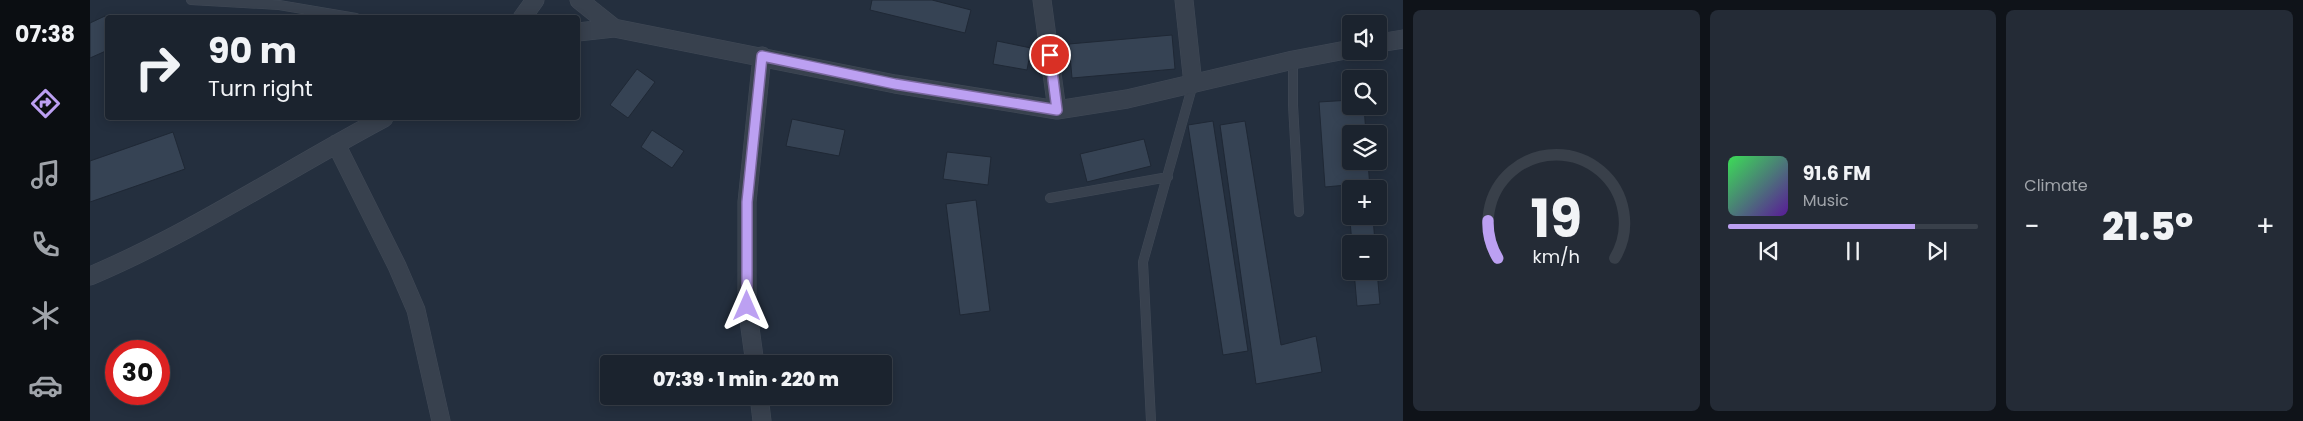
<!DOCTYPE html>
<html lang="en">
<head>
<meta charset="utf-8">
<style>
  :root { --surface:#1b232e; --page:#242b36; --text:#f1f3f6; --muted:#a0a4aa; --line:#39404a; --accent:#bca0f2 }
  body { margin:0; font-family:Poppins,sans-serif; background:var(--page); color:var(--text); height:100vh; display:flex; flex-direction:column; font-size:19px; white-space:nowrap }
  * { box-sizing:border-box; margin:0 }
  p { font-size:16px; color:var(--muted) }
  .icon { flex:none; width:28px; height:28px; fill:none; stroke:currentColor; stroke-width:2; stroke-linecap:round; stroke-linejoin:round }
  .map { position:relative; flex:1; overflow:hidden }
  .sheet { display:flex; flex-direction:column; gap:10px; padding:10px; background:#0f1319; width:900px }
  .sheet>* { flex:none }
  .banner { position:absolute; left:15px; top:15px; width:475px; height:105px; border-radius:5px; box-shadow:0 2px 12px #0003,0 0 0 1px var(--line); background:#1b232e; color:var(--text); overflow:hidden }
  .controls { position:absolute; left:1252px; top:15px; display:grid; gap:10px }
  .controls a { display:grid; place-items:center; width:45px; height:45px; border-radius:5px; background:var(--surface); box-shadow:0 2px 12px #0003,0 0 0 1px var(--line); font-size:25px }
  .speed { position:absolute; left:15px; top:340px; display:flex; gap:10px; font-size:25px; font-weight:700; text-align:center }
  .speed>* { display:grid; place-content:center; width:65px; height:65px; border-radius:50%; background:var(--surface); box-shadow:0 2px 12px #0003,0 0 0 1px var(--line); line-height:1 }
  .speed .limit { border:8px solid #d22; background:#fff; color:#111 }
  .pin { position:absolute; display:grid; place-items:center; width:42px; height:42px; color:#fff; margin:-21px; border:2px solid #fff; border-radius:50%; box-shadow:0 1px 5px #0007 }
  .me { position:absolute; width:55px; margin:-28px; rotate:0deg; stroke-linejoin:round; filter:drop-shadow(0 0 4px #0008) }
  .turn { display:flex; align-items:center; gap:18px; height:105px; padding:0 20px; font-size:22px }
  .turn .icon { width:65px; height:65px; stroke-width:2.5 }
  .turn b { display:block; font-size:35px; line-height:42px }
  .big { font-size:38px; font-weight:800; line-height:1.1 }
  .sheet .card { flex:1; display:flex; flex-direction:column; justify-content:center; gap:8px; min-width:0; padding:0 18px; border-radius:8px; background:var(--page) }
  .sheet .dial { align-items:center; gap:0 }
  .dial svg { height:130px; overflow:visible; fill:none; stroke:var(--line); stroke-width:7; stroke-linecap:round; text-anchor:middle }
  .dial text { fill:var(--text); stroke:none }
  .song { display:flex; align-items:center; gap:15px }
  .cover { width:60px; height:60px; border-radius:8px; background:linear-gradient(135deg,hsl(130 70% 55%),hsl(270 70% 35%)) }
  .played { height:5px; border-radius:2px; background:linear-gradient(90deg,var(--accent) 75%,var(--line) 75%) }
  .keys { display:flex; justify-content:space-around; direction:ltr }
  .heat { display:flex; justify-content:space-between; align-items:center; font-size:28px; direction:ltr }
  .sheet .tiles { flex:1; display:grid; gap:10px; grid-template-columns:repeat(3,1fr) }
  .trip { position:absolute; left:510px; top:355px; width:292px; height:50px; border-radius:5px; background:var(--surface); box-shadow:0 2px 12px #0003,0 0 0 1px var(--line); font-weight:800; line-height:50px; text-align:center }
  main { display:flex; flex:1; min-height:0 }
  .dock { display:flex; flex-direction:column; width:90px; justify-content:space-around; align-items:center; background:#0b0e12; color:var(--muted) }
  .dock .icon { width:35px; height:35px }
  .dock .current { color:var(--accent) }
  .dock b { font-size:22px; color:var(--text) }
  .map>svg:first-child { display:block }
</style>
</head>
<body>
<main>
<nav class="dock">
<b>07:38</b>
<svg class="icon current" aria-label="directions" viewBox="0 0 24 24"><path d="M12 3l9 9-9 9-9-9zM9 14v-3h6M13 9l2 2-2 2"/></svg>
<svg class="icon" aria-label="music" viewBox="0 0 24 24"><path d="M9 18V5l10-2v13"/><circle cx="6" cy="18" r="3"/><circle cx="16" cy="16" r="3"/></svg>
<svg class="icon" aria-label="phone" viewBox="0 0 24 24"><path d="M5 4h4l2 5-3 2q2 4 5 5l2-3 5 2v4C11 20 4 13 5 4z"/></svg>
<svg class="icon" aria-label="climate" viewBox="0 0 24 24"><path d="M12 3v18M4 7l16 10M4 17L20 7"/></svg>
<svg class="icon" aria-label="car" viewBox="0 0 24 24"><path d="M5 17H2v-5l4-1 3-4h7l3 4 3 1v5h-3M9 17h6M6 11h13"/><circle cx="7" cy="17" r="2"/><circle cx="17" cy="17" r="2"/></svg>
</nav>
<div class="map">
<svg width="1313" height="421" viewBox="0 0 1313 421">
  <rect width="100%" height="100%" fill="#242f3e"/>
  <path fill="#364354" stroke="#1f2835" d="M782,0h60l39,10 -6,23 -95,-23z
    M15,16l3,6v28l-18,8v-35z
    M1082,35l3,34 -103,9 -3,-34z
    M907,41l34,7 -4,22 -34,-6z
    M547,69l18,13 -27,36 -18,-13z
    M1261,100v6h13l2,28h-15v27h17l2,28h-19v27h22l2,28h-23l-5,-59 -22,2 -6,-85z
    M702,119l53,11 -6,26 -53,-10z
    M1123,121l35,230 -25,4 -35,-230z
    M1155,121l36,224 35,-9 6,36 -66,12 -36,-259z
    M562,130l32,21 -12,17 -31,-21z
    M83,132l12,37 -95,33v-41z
    M1054,139l7,27 -64,16 -7,-28z
    M857,152l44,5 -3,28 -45,-6z
    M886,200l14,111 -30,4 -14,-111z
    M1264,271h23l3,33 -23,2z"/>
  <g fill="none" stroke-linecap="round" stroke-linejoin="round">
    <defs>
      <path id="service" d="M101,0l88,5 77,13
        M1203,60v45l6,107
        M960,198l118,-21
        M1061,421l-8,-159 50,-178"/>
      <path id="minor" d="M489,0l35,28
        M952,0l15,110
        M1094,0l9,84
        M432,18l13,-18
        M488,32l36,-4 281,56 162,26 70,-11 166,-39 58,-11
        M1289,43l24,-4
        M246,144l61,122 19,44 25,111
        M0,276c102,-43 196,-106 294,-158
        M665,364l-8,-58v-104l15,-146
        M669,396l3,25"/>
    </defs>
    <use href="#service" stroke="#414a57" stroke-width="10"/>
    <use href="#minor" stroke="#414a57" stroke-width="19"/>
    <use href="#service" stroke="#38414e" stroke-width="9"/>
    <use href="#minor" stroke="#38414e" stroke-width="18"/>
  </g>
  <g fill="none" stroke-linecap="round" stroke-linejoin="round">
    <defs>
      <path id="route" d="M657,306v-104l15,-146 133,28 162,26 -7,-55"/>
    </defs>
    <use href="#route" stroke="#7a689d" stroke-width="12"/>
    <use href="#route" stroke="#bca0f2" stroke-width="9"/>
  </g>
</svg>
<div class="controls">
<a><svg class="icon" aria-label="sound" viewBox="0 0 24 24"><path d="M4 9h4l5-4v14l-5-4H4zM17 9q2 3 0 6"/></svg></a>
<a><svg class="icon" aria-label="search" viewBox="0 0 24 24"><circle cx="10" cy="10" r="6"/><path d="M15 15l6 6"/></svg></a>
<a><svg class="icon" aria-label="layers" viewBox="0 0 24 24"><path d="M12 4l9 5-9 5-9-5zM3 14l9 5 9-5"/></svg></a>
<a>+</a>
<a>−</a>
</div>
<div class="speed"><div class="limit">30</div></div>
<div class="pin" style="left:960px;top:55px;background:#d93025"><svg class="icon" aria-label="arrive" viewBox="0 0 24 24"><path d="M6 21V4h12l-3 4 3 4H6"/></svg></div>
<svg class="me" style="left:657px;top:306px" viewBox="-20 -20 40 40"><path d="M0-17L14 15 0 8-14 15z" fill="#bca0f2" stroke="#fff" stroke-width="4"/></svg>
<div class="trip">07:39 · 1 min · 220 m</div>
<div class="banner">
<div class="turn"><svg class="icon" aria-label="right" viewBox="0 0 24 24"><path d="M7 20v-9h11M14 6l5 5-5 5"/></svg><div><b>90 m</b>Turn right</div></div>
</div>
</div>
<section class="sheet">
<div class="tiles">
<div class="card dial"><svg viewBox="0 0 100 80">
<path d="M14 69A42 42 0 1 1 86 69"/>
<path d="M14 69A42 42 0 0 1 8 46" stroke="#bca0f2"/>
<text x="50" y="56" font-size="32" font-weight="700">19</text>
<text x="50" y="72" font-size="11">km/h</text>
</svg></div>
<div class="card">
<div class="song"><i class="cover"></i><div><b>91.6 FM</b><p>Music</p></div></div>
<div class="played"></div>
<div class="keys"><svg class="icon" aria-label="previous" viewBox="0 0 24 24"><path d="M18 5L8 12l10 7zM5 5v14"/></svg><svg class="icon" aria-label="pause" viewBox="0 0 24 24"><path d="M8 5v14M16 5v14"/></svg><svg class="icon" aria-label="next" viewBox="0 0 24 24"><path d="M6 5l10 7-10 7zM19 5v14"/></svg></div>
</div>
<div class="card"><p>Climate</p>
<div class="heat"><a>−</a><b class="big">21.5°</b><a>+</a></div>
</div>
</div>
</section>
</main>
</body>
</html>
